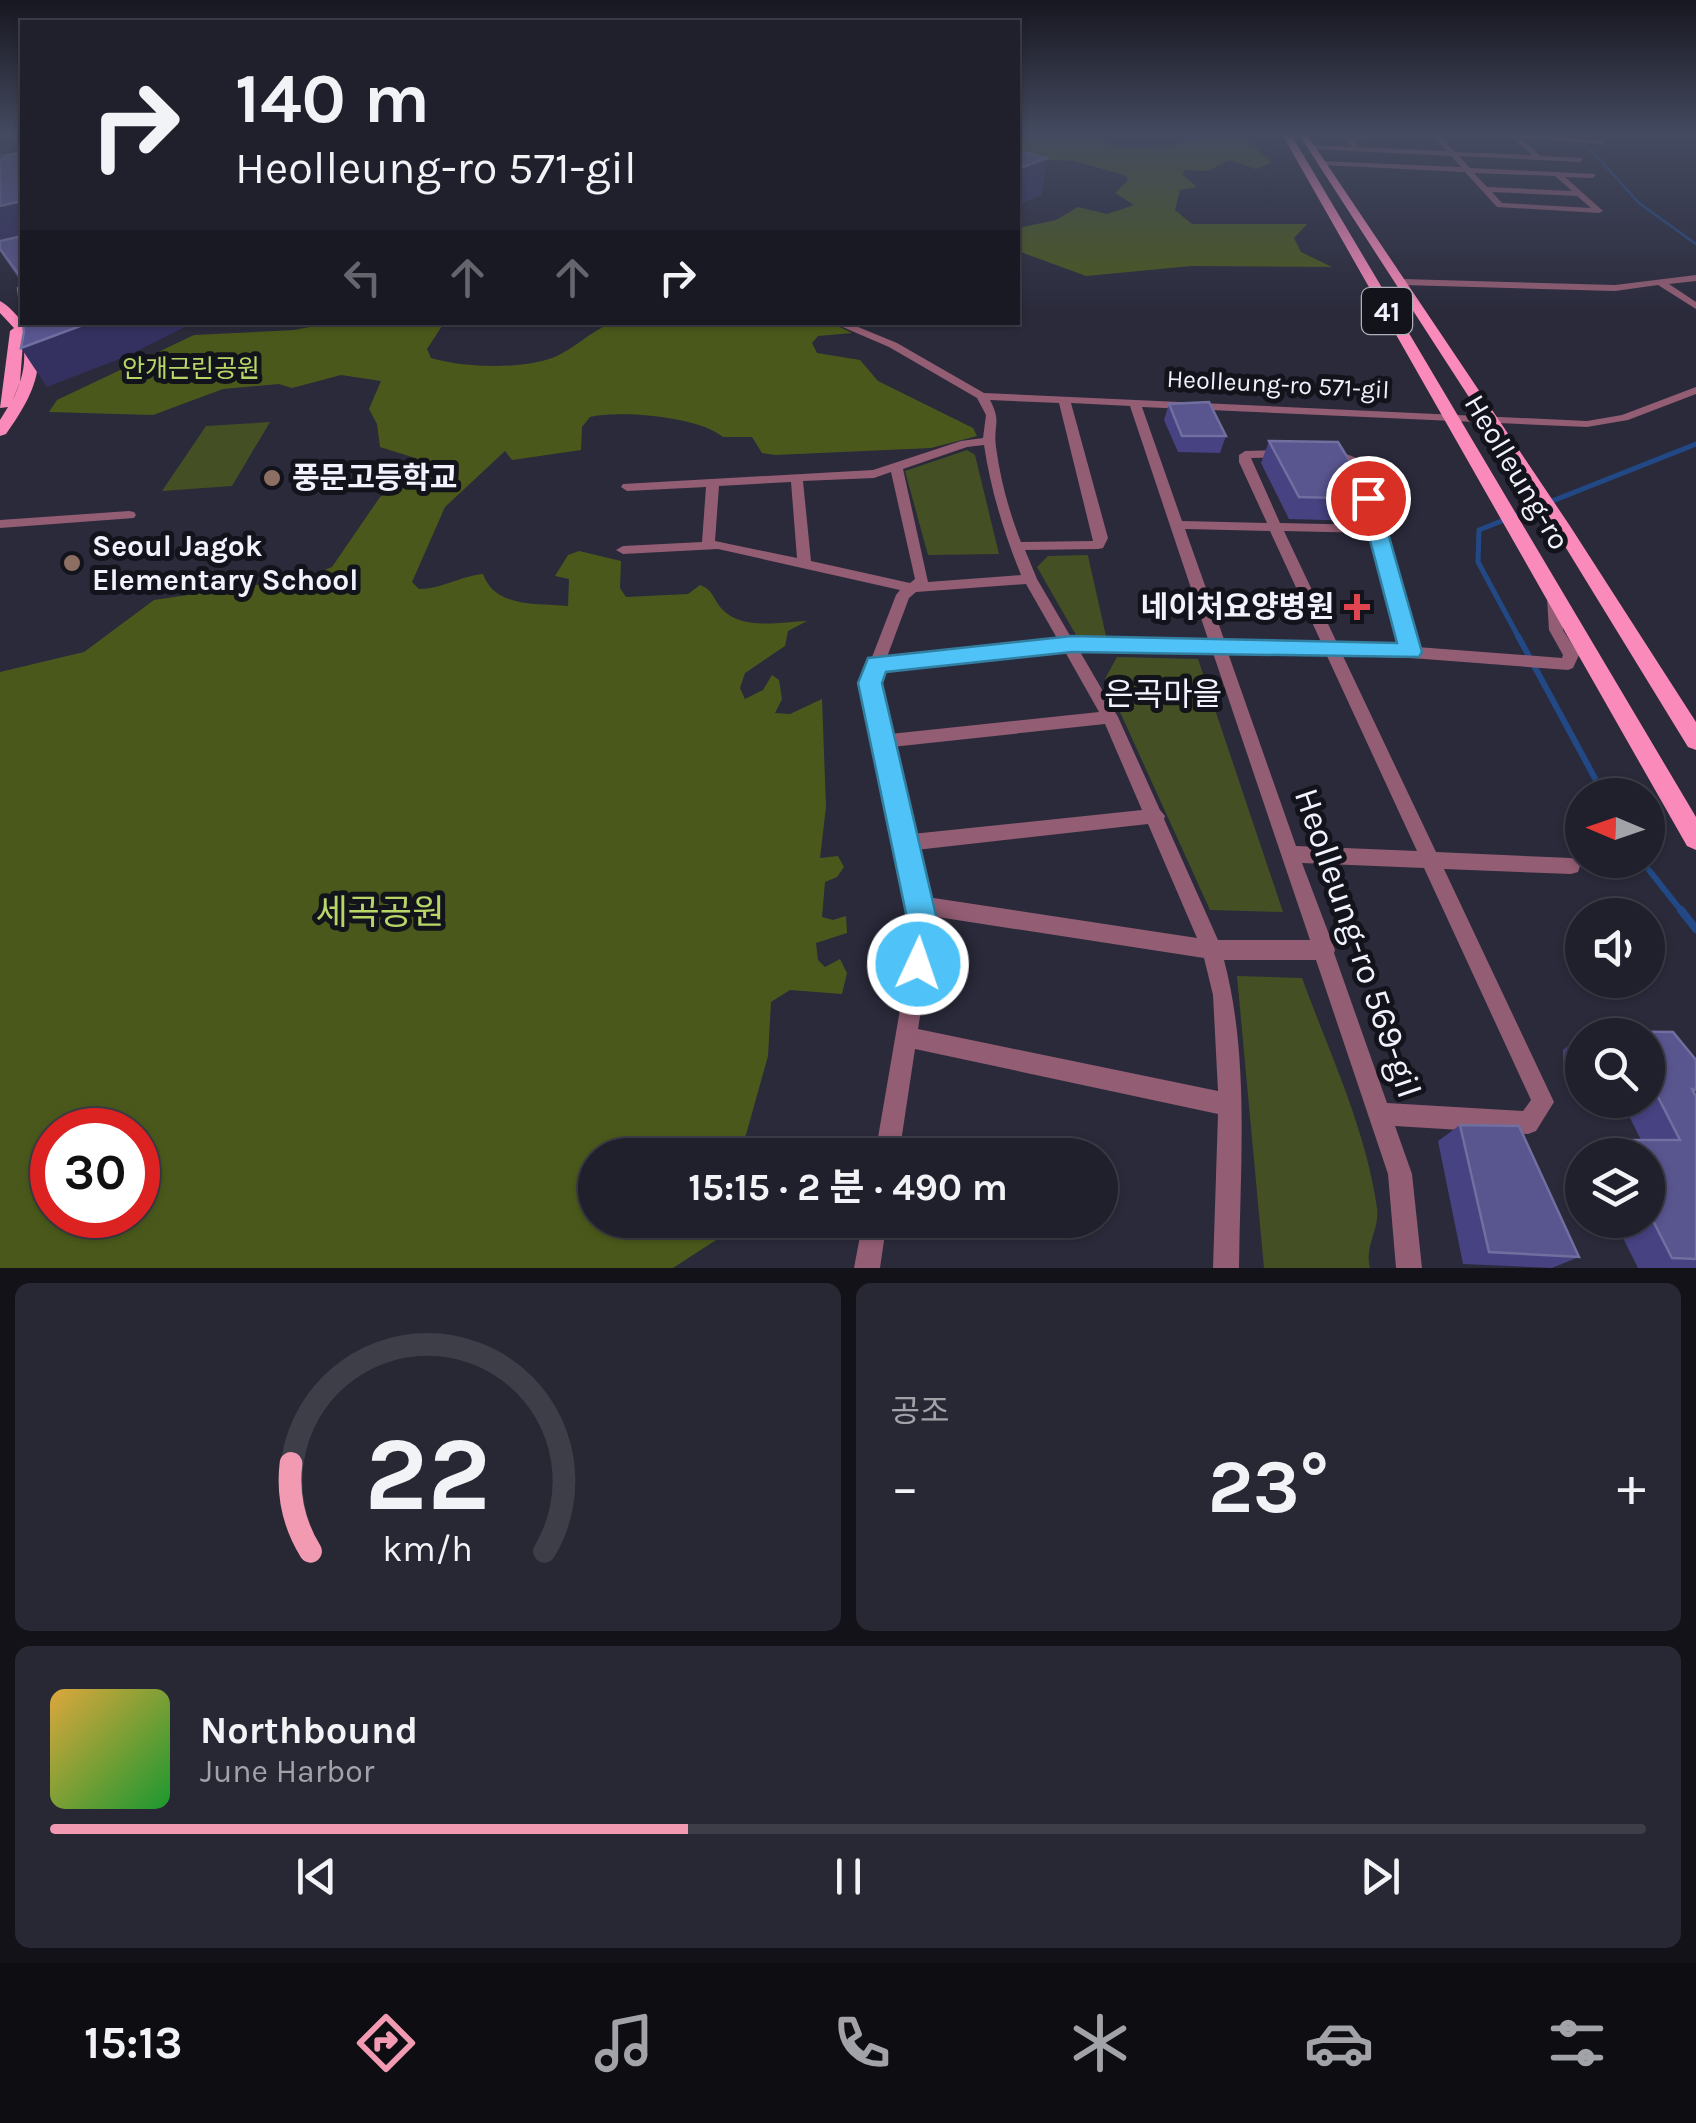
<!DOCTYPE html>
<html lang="ko">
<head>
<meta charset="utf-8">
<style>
  :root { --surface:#20202c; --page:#282834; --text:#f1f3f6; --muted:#a2a3a9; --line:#3d3e48; --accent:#f19ab1 }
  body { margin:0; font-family:Karla,"Noto Sans KR",sans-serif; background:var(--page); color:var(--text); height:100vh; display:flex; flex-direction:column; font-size:38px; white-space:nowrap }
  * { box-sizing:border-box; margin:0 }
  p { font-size:32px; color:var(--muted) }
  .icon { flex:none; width:55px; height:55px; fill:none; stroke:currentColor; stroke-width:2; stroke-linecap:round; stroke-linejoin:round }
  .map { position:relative; height:1268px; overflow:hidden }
  .panel { display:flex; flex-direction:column; gap:15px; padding:15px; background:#121218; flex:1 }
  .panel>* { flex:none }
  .top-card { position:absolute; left:20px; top:20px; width:1000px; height:305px; border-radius:0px; box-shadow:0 2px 8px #0004,0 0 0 2px var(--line); background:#20202c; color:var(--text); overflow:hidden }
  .needle { width:65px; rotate:272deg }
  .fabs { position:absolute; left:1565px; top:778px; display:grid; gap:20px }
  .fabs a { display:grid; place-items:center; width:100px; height:100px; border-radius:50%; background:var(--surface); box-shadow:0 2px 8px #0004,0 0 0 2px var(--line); font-size:50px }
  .speed { position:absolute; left:30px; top:1108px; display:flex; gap:20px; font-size:50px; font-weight:700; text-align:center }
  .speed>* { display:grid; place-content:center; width:130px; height:130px; border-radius:50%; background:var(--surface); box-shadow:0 2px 8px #0004,0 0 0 2px var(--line); line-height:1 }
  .speed .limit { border:15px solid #d22; background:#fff; color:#111 }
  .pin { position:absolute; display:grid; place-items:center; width:85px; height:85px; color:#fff; margin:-42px; border:5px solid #fff; border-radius:50%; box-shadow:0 2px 10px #0007 }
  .me { position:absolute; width:110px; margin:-55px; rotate:3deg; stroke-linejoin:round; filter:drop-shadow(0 0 8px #0008) }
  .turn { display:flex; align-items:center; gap:35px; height:210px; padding:0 50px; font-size:45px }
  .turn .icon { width:130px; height:130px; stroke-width:2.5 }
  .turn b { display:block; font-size:70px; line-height:85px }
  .lanes { display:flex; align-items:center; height:95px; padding:0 50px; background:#0003; justify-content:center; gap:50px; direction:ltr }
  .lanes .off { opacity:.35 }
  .big { font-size:75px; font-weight:700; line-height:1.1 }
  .panel .card { flex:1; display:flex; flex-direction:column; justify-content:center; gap:15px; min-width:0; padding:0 35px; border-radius:15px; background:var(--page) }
  .panel .dial { align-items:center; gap:0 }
  .dial svg { height:260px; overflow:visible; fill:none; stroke:var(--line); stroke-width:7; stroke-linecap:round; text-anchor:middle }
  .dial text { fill:var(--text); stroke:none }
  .song { display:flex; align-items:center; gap:30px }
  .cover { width:120px; height:120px; border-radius:15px; background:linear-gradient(135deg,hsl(40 70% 55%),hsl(130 70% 35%)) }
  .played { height:10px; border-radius:5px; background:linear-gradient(90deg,var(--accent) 40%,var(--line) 40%) }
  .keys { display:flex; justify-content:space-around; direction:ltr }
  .heat { display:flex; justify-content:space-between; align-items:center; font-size:55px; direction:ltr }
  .panel .tiles { flex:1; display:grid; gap:15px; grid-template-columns:1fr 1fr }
  .card:last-child { grid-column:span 2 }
  .trip { position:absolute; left:578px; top:1138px; width:540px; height:100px; border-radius:50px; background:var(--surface); box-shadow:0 2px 8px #0004,0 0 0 2px var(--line); font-weight:700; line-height:100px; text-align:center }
  .tabs { display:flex; height:160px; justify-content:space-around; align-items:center; background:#0d0d12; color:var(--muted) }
  .tabs .icon { width:70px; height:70px }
  .tabs .active { color:var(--accent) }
  .tabs b { font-size:45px; color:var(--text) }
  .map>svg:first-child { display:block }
</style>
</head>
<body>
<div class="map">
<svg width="1696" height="1268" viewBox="0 0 1696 1268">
  <rect width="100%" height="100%" fill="#2a2a3b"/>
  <path fill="#445023" d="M270,422l-38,64 -70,5 44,-65z
    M967,450l8,5 24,99 -71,1 -23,-84z
    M1088,555v1l18,80 -30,-1 -39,-68 11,-11z
    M1117,657l81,2 85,253 -73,-2 -105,-231z
    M1237,976l65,2c27,74 64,151 75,230 3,21 -13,38 -7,60h-106z"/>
  <path fill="#4a591b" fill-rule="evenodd" d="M1018,136h84l6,8c46,11 89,-8 136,-8l28,27 -17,6 -26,-9 -21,11 -24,-1 -1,5 14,12 -17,3 -5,20 17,14h115l-13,14 7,14 31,15 -141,-1 -105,10 -68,-25v-23l38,-8 22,-13 29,7 27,-9 -19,-12 14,-14 -5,-4 -50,-14 -56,-2z
    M830,322l22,11 -34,3 -6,7 5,10 43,7 18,21 95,47 4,8 -46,12 -156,7 -13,-2 -10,-16h-29c-24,-20 -100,-27 -133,-20l-8,10 -1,23 -69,10 -7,-9 -60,56 -33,75 7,7c23,0 41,-13 64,-15 12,34 53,29 85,32l1,-27 -14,-3 13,-21 11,-4 42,10 -1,27 6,9 62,-3 12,-9c13,5 13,13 21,23 20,23 59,14 86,13l-19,10 -3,15 -40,27 -5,15 5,11 18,-9 9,-15 7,5 3,19 -7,14 15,1 32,-15 4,108 -6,51 18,-2 6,11 -7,10 -12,5 -3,35 11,3 13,-4 1,17 -31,10 2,17 7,7 15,-8 7,14 -5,21 -52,-4 -19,12 -3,54 -26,93 6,6h-153v65h184l-46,9 -60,39h-673v-596l84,-20 70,-52 150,-22 28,-11 48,-70 47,-28 -15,-12 -32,-10 -3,-23 -8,-15 12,-28 -40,-6 -49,13 -13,-4 -56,5 -70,26 -104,-3 8,-12 137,-65 100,-5 37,-7h113l-17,26 4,9c33,10 95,12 126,-2 19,-9 33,-24 54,-33zM52,1130h86v85h-86z"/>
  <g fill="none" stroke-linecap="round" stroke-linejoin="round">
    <path stroke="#224985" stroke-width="2.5" d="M1578,136l61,67 57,41"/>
    <path stroke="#224985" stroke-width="5" d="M1519,638l-41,-76 1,-32 217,-86"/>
    <path stroke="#224985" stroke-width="6" d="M1518,636l86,159
      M1641,860l42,53"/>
    <path stroke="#224985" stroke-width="8" d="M1681,910l15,19"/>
    <path fill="#935d73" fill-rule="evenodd" d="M1360,136h9l-15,6 4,5 88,4 -13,-15h7l15,16 77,3 -20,-17 -28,-2h62l58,5 -2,3 -82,-6 21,18 42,2 -3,4 -121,-6 11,12 126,6 -3,4 -28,-1 38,34 -4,2 -102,-6 -32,-35 -144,-7 -4,-2 4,-2 140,6 -10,-11 -141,-7 -4,-2 4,-2 41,2 -3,-7zM1474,173l81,3 17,15 -85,-4zM1492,192l85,4 14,12 -89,-5z
      M1696,275v6l-27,3 27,18v7l-38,-24 -43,6 -212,-6 -5,-3 5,-3 212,6z
      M531,322h21l-5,3z
      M831,322h15l51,21 87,50 603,28 35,-6 74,-28v7l-68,26 -41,7 -445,-20 40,114 85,2 -28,-61v-7l6,-4 41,-1 4,1v6l-39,1 29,65 89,2 -15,-58c-9,-8 -22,-4 -31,-11 11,-8 31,-1 41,7l53,184 145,11 1,-3 -14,-25 -2,-32 7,-5 7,5 2,32 16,25 -6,13 -5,2 -157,-12 -68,-2 93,196 135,6 7,2 2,6 -2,6 -7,2 -127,-5 110,233 -18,29 -8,3 -133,-8 17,48 10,94h-26l-8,-94 -72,-214h-92c26,99 16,206 15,308h-26l5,-154 -303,-65 -16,106h-24l39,-227 -52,-245 34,-88 4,-5 -182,-41 -95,5 -7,-4 7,-4 79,-4 4,-55 -79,4 -6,-4 2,-3 250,-14 88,-29 22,-3 3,-23 -9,-17 -88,-51zM990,400l69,3 34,138 -72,1c-12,-30 -21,-64 -25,-95 -3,-23 6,-24 -6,-47zM1071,403l59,3 79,236 -137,-3 -35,-60 -12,-29 73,-1 5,-1 5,-10zM984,445c7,46 20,88 37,130l-93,7 -25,-113 64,-22zM891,472l24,107 -5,4 -99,-22 -8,-80 71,-3zM791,482l6,76 -82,-17 4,-55zM1185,529l85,2 52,113 -97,-2zM1284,531l88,2 30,113 -64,-1zM1026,584l32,56 -171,17 22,-59 7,-6zM1064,650l35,62 -209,22 -12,-51 5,-14zM1079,650l134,3 97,287h-92l-54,-121 1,-3 -5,-6 -42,-93zM1228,653l99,3 90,195 -121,-5zM1105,724l37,86 -230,24 -20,-87zM1148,824l49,114 -270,-41 -11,-47zM1302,863l122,5 107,232 -8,11 -136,-8 -53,-150 1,-3zM931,916l273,42 9,37 5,96 -300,-62 16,-101z
      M129,511l5,1 2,3 -2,3 -134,10v-8z
      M863,1220h24l-7,48h-26z"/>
    <path fill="#fa8aba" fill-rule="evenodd" d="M1283,136h9l404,681v33l-9,-4z
      M1300,136h8l262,390 126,196v28l-8,-3 -133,-217z
      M0,301c9,5 16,13 22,21 33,37 8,78 -16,112l-6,2v-16l8,-13 -8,1 10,-77 4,-3 -14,-15zM23,343c4,22 -2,39 -11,59l8,-20z"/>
  </g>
  <path fill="#474281" d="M0,149l5,8 17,-4v131l-22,-33z
    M1169,404l57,32 -6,17 -42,-1 -14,-32z
    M1269,441l104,58 -11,22 -73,-2 -28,-56z
    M1588,1031l85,1 23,28v208h-58l-24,-48h34v-65h-66v3l-1,-3 29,-15h31l-13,-26 -32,-14h52v-65h-65z
    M1582,1035v42l-19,-4v-23z
    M1460,1125l119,132 -27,11 -89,-4 -25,-123z"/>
  <path fill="#343160" d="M1047,158l-5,37 -24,10v-36z
    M22,201v45h-22v-40z
    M91,322h107l-11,4 -60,30 -80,31 -26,-39z"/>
  <path fill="#59558f" stroke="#716ea0" stroke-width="2.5" d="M1018,151l29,7 -29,11z
    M22,153v48l-22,5v-44l6,-7z
    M22,236v43l-22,-30v-8z
    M22,285v33l-4,-30z
    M23,322h68l-70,26 3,-16z
    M1209,402l17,34h-44l-13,-32z
    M1269,441l69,1 35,57 -74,-2z
    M1588,1031l85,1 23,28v30l-4,-1 4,8v162l-24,-1 -24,-47v-56h-30l-8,-15h70l-22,-43 -10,-4v-58h-59z
    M1460,1125l59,1 60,131 -90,-5z"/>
  <linearGradient id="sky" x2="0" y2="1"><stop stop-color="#171720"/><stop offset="0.43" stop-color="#444a60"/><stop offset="1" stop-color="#444a60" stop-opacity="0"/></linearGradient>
  <rect width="1696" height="313" fill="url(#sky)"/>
  <path fill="#4fc3f7" stroke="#337fa1" stroke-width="2.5" d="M1368,492l10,6 44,154 -3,5 -347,-5 -186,20 -4,11 57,245 -10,47 -11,4 -10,-4 -5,-11 6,-36 -51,-245 10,-25 204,-22 325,7 -38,-145z"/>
  <g fill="#8d6e63" stroke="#13141b" stroke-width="4">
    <circle cx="272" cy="478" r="10"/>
    <circle cx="72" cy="563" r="10"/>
  </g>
  <path fill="#e0444e" stroke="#13141b" stroke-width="4" d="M1352 592h10v10h10v10h-10v10h-10v-10h-10v-10h10z"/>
  <g text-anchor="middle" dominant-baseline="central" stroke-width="10" stroke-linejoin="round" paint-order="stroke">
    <g font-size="25" fill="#b8d668" stroke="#13141b">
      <text x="191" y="368">안개근린공원</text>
    </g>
    <g font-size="25" fill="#f1f2fd" stroke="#13141b">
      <text transform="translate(1278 384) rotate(3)">Heolleung-ro 571-gil</text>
    </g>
    <rect fill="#13141b" stroke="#aeafb9" stroke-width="2.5" x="1362" y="288" width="50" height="46" rx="8"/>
    <g font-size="28" font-weight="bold" fill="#f1f2fd">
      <text x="1387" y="311">41</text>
    </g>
    <g font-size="30" fill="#f1f2fd" stroke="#13141b">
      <text transform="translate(1517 472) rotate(59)">Heolleung-ro</text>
    </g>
    <g font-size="30" font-weight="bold" fill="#f1f2fd" stroke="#13141b" text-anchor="start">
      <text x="292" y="478">풍문고등학교</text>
      <text x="92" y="546">Seoul Jagok<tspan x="92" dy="34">Elementary School</tspan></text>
      <text x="1334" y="607" text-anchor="end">네이처요양병원</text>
    </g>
    <g font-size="32" fill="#f1f2fd" stroke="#13141b">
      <text x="1163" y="694">은곡마을</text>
    </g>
    <g font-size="35" fill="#b8d668" stroke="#13141b">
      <text x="380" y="912">세곡공원</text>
    </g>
    <g font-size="35" fill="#f1f2fd" stroke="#13141b">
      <text transform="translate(1358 943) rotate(71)">Heolleung-ro 569-gil</text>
    </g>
  </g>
</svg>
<div class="fabs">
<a><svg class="needle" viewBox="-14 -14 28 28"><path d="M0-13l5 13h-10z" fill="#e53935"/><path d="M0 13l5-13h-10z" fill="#a2a3a9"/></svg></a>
<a><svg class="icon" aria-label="sound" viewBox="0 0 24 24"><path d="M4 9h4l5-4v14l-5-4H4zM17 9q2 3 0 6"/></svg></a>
<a><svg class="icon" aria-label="search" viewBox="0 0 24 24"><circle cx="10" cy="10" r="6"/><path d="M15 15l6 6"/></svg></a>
<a><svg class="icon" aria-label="layers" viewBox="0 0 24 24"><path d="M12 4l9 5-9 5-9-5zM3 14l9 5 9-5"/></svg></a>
</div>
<div class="speed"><div class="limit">30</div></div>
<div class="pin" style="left:1368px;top:498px;background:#d93025"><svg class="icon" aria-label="arrive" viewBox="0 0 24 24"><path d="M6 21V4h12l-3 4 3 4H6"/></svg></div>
<svg class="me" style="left:918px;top:964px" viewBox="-20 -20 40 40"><circle r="17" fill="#4fc3f7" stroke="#fff" stroke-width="3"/><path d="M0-11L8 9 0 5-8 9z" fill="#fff"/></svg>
<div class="trip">15:15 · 2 분 · 490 m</div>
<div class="top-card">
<div class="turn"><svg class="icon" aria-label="right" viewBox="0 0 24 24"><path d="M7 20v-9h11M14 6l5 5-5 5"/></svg><div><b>140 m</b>Heolleung-ro 571-gil</div></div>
<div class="lanes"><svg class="icon off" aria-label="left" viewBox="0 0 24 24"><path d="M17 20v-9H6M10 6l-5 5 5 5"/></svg><svg class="icon off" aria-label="ahead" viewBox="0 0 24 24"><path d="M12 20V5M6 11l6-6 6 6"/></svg><svg class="icon off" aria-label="ahead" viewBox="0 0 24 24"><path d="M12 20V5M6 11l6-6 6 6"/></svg><svg class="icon" aria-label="right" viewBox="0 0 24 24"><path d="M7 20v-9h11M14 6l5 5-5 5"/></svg></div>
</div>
</div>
<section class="panel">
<div class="tiles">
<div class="card dial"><svg viewBox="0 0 100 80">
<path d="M14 69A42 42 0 1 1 86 69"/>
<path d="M14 69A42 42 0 0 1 8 42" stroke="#f19ab1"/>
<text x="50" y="56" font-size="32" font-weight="700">22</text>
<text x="50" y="72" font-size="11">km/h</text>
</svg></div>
<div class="card"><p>공조</p>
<div class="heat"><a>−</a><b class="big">23°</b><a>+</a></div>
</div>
<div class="card">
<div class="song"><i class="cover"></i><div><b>Northbound</b><p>June Harbor</p></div></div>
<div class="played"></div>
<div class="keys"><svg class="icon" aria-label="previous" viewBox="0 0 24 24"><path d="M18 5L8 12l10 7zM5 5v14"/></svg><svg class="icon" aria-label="pause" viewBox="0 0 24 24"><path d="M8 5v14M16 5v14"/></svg><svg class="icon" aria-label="next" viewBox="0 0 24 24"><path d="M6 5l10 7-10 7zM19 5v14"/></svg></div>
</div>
</div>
</section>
<nav class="tabs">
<b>15:13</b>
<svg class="icon active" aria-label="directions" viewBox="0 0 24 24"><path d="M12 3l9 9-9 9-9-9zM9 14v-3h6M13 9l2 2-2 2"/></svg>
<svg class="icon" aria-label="music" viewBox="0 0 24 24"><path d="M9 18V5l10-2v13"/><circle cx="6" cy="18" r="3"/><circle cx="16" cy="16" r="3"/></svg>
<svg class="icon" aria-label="phone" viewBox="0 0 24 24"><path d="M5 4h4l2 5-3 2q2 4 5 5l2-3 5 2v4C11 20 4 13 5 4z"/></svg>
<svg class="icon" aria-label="climate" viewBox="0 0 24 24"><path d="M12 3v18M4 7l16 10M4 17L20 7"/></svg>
<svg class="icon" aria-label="car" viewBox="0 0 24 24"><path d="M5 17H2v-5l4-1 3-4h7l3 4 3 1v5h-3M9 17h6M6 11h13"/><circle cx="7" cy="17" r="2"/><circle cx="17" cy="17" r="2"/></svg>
<svg class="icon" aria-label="filters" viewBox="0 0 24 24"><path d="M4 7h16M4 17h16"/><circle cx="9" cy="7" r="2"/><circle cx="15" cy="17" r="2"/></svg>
</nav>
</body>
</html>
